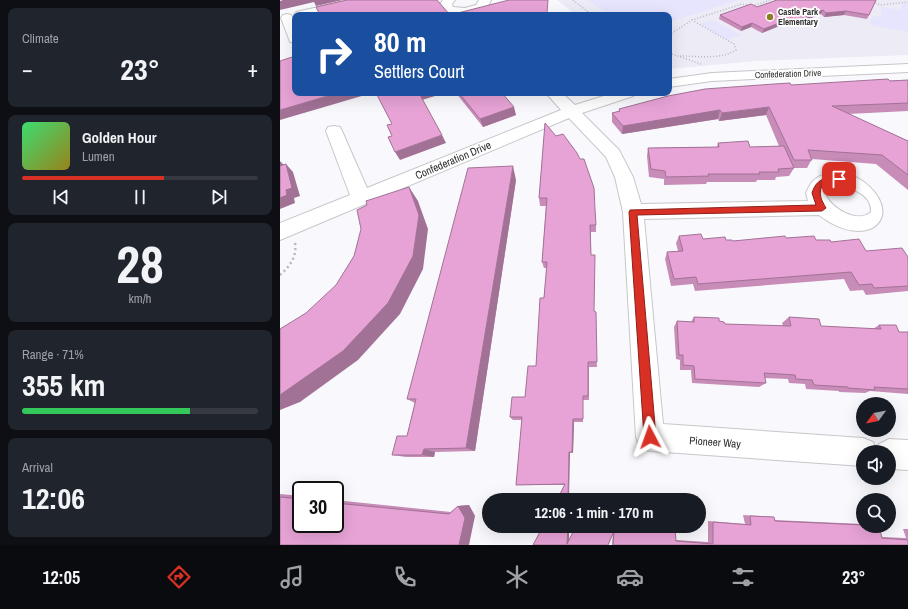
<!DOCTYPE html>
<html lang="en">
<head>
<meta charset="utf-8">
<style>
  :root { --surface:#171b24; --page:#20242c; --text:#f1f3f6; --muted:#9ea1a6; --line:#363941; --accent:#d93025 }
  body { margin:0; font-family:"Archivo Narrow",sans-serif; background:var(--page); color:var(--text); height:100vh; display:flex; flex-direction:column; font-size:15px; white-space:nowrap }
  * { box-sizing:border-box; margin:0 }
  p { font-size:13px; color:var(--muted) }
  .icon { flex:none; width:22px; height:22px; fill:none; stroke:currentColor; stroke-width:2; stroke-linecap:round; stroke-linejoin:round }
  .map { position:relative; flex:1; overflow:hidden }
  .drawer { display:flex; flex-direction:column; gap:8px; padding:8px; background:#0d0f14; width:280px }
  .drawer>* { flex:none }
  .banner { position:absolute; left:12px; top:12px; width:380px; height:84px; border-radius:8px; box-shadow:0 4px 16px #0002; background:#1a4fa0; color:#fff; overflow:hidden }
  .needle { width:26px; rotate:238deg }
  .tools { position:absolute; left:576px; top:397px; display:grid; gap:8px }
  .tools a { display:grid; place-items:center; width:40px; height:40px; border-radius:50%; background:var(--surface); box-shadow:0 4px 16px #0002; font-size:20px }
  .speed { position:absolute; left:12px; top:481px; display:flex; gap:8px; font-size:20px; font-weight:700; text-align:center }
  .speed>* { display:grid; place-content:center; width:52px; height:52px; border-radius:50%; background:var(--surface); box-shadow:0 4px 16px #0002; line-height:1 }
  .speed .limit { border:2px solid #111; border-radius:6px; background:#fff; color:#111 }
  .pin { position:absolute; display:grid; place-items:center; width:34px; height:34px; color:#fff; margin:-17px; border-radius:8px; box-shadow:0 2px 6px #0006 }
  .me { position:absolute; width:44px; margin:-22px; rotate:356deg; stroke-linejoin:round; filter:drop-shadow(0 0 3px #0008) }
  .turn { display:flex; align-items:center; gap:14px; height:84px; padding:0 16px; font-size:18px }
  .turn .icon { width:52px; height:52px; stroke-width:2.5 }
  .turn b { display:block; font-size:28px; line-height:34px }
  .big { font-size:30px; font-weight:700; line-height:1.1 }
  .drawer .widget { flex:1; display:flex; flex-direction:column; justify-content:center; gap:6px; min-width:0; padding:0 14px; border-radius:8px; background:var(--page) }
  .drawer .dial { align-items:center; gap:0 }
  .dial b { font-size:52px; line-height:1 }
  .song { display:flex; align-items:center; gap:12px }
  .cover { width:48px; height:48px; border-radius:6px; background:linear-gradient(135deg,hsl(140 70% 55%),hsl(50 70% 35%)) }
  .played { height:4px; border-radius:2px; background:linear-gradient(90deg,var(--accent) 60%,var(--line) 60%) }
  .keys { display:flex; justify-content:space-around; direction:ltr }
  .heat { display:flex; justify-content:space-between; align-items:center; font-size:22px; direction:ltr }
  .charge { height:6px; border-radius:3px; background:linear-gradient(90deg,#34c759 71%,var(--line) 0) }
  .trip { position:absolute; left:202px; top:493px; width:224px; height:40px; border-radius:20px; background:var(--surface); box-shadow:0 4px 16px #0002; font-weight:700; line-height:40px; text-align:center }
  .menu { display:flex; height:64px; justify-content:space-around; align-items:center; background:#090b0e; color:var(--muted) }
  .menu .icon { width:28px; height:28px }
  .menu .selected { color:var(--accent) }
  .menu b { font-size:18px; color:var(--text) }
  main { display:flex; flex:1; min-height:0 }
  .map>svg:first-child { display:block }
</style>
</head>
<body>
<main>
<section class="drawer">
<div class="widget"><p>Climate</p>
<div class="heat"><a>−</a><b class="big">23°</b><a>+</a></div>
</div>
<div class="widget">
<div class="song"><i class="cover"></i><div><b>Golden Hour</b><p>Lumen</p></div></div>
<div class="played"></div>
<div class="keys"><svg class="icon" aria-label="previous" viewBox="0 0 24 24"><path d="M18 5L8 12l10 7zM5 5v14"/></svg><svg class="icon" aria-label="pause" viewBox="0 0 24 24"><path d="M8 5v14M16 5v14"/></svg><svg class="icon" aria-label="next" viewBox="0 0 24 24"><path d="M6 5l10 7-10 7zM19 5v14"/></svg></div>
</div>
<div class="widget dial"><b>28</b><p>km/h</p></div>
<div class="widget"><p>Range · 71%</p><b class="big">355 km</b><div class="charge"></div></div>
<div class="widget"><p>Arrival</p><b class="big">12:06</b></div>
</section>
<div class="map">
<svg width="628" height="545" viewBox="0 0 628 545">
  <rect width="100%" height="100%" fill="#f9f9fd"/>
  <path fill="#ecebf6" d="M277,0h351v55l-151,6 -88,8v-54h-93z"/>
  <path fill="#e6e5fd" d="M308,0h150l-69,22v-7h-60z
    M628,3v29l-38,-7 2,-9 8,1 2,-10 19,3 1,-6z
    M433,20l28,15 -13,5 -28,-16z"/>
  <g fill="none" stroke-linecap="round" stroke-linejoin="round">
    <defs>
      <path id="minor" d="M70,0h21l-2,2 -54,13h-20v1l-1,-1 2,-3z
        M163,0h12l-3,4 1,3 12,1 11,-3 3,-5h12c-6,19 -31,16 -46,11l-5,-7z
        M7,14l4,1 4,8v20l-5,-1 -1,-3 -8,-21 2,-3z
        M628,64v8l-196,9 -43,6v-8l43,-6z
        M266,93h16l13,12 38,-12h23l-3,3 -51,17 37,37 14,27 8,27 167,-3 -2,-8c2,-4 4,-10 8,-13 36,-29 94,31 56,49 -17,6 -37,-3 -51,-14l-175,4 19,205 200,14 10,4 3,7 3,-5 10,-5 19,1v30l-19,-1v-17h-26v14l-213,-15 -10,-4 -4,-10 -13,-225 -8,-35 -9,-20 -37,-39 -289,122v-17l70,-28 -24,-64 2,-4 6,-1 6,1 2,4 25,57 194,-78zM553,186c15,0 39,7 38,26 -14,12 -41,-4 -46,-19l2,-3z"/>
    </defs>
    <use href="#minor" stroke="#c7c7ca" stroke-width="2"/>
    <path stroke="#bababd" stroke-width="1.5" stroke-dasharray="1 2" stroke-linecap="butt" d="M293,0l19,15
      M590,0l10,5 28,-3
      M389,35l23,-15 50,-16 11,2 17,-6
      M389,53l32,11
      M400,56c18,0 40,4 56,-6l-2,-6 -42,-24"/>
    <path stroke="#bababd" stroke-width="2.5" stroke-dasharray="2 3" stroke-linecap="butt" d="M0,275c10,-9 17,-18 15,-32"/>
    <use href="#minor" fill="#fff" fill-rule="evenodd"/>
  </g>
  <path fill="#c78cb8" d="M594,0l-5,15 -2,4 -23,-4 -20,2 -3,-3 -27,11 -5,-3 -27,11 -11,-6 -10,4 -22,-12 1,-4 37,-8z
    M628,80v31l-60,3 60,27v49l-32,-26 -64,-5 -5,9h-13l-5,8 -13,1 -1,3h-18l-1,2h-49l-1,2 -42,1v-6l-15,-2 -2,-21 1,-8 69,-1 1,-4 32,4 29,-1 -13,-31 -47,6 -1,-2 -96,15 -10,-12v-9l7,-2v-2l172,-24z
    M176,93h46l14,22 -33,12z
    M265,123l51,102v7h-5v23l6,112h-8v33h-6v22h-9l-1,31h-3l-5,32h-49l6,-65h-9l-3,-3 15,-20 11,-31 11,-98h-3l-2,-6 4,-56h-6l-1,-8z
    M236,180l-41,271 -40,1 -1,5h-28l-14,-2 15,-19 8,-33 -8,-4z
    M399,236l24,3 23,1 7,1 53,-3 45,4 35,9 42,6v34l-42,4 -3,-5 -13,1 -6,-12 -149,12 -2,-7 -22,2 -6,-27 2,-7 11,-1 -2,-8z
    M414,317l25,4 6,3 58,2 -1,-3 7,-6 32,9 52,3 6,-4 20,7h9v62l-38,-3 -5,2 -26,-1v-1l-33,-2 -1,-5 -16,-1 -1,-4 -24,-1 2,5 -7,4 -67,-4 -1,-13h-11v-10l-4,-1 -2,-32 3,-6 14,1z
    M0,494l21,2v28h34v-24l116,12 7,-6 11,-1 6,11 -195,29z
    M463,515l31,2v3l89,4v2l19,11 24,1 -3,-9h5v16h-296l1,-11 -5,11h-75l36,-3 7,-16h85l11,1 3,1 1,12 32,2v-21l37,3z"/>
  <path fill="#a27296" d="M3,0h60l-27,6 -2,-4 -34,8v-9z
    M543,10l-2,4 -27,11 2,-4z
    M566,11l-2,4 -20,2 2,-4z
    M511,18l-2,4 -27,11 2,-4z
    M472,23l-1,4 -10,4 1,-4z
    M58,93h34l-92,27v-10z
    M139,93h26l-23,7z
    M234,107l2,8 -33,12 -3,-8z
    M489,107l-3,8 -47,6 3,-8z
    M440,110l-2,9 -96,15 1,-8z
    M162,135l4,8 -46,17 -5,-8z
    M0,161l7,7 -7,-2z
    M6,164l7,8 7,24 -6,2 1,5 -15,6v-11l6,-8z
    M233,166l3,14 -41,271 -9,-3z
    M129,187l9,14 10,28 -5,40 -23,45 -42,46 -58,42 -20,8v-15z
    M293,419l1,3 -1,31 -1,-1z
    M144,449l11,3 -1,5 -12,-2z
    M289,452l1,1 -1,47h-1z
    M189,505l6,11 -6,29h-10l-1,-39z
    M288,526h1v16l-2,2z"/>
  <path fill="#e7a3d6" stroke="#a27296" d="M67,0h90l13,15 59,-15h39l-1,13 7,2h-224l-1,-1 -3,1h-6l-4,-8z
    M497,0h99l-7,15 -23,-4 -20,2 -3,-3 -27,11 -5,-3 -27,11 -12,-6 -10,4 -22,-12 31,-11 6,3z
    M15,56v37h43l-58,17v-49z
    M608,79l2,2 18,-1v23l-76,3 76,35v34l-26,-20 -74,-5 4,10h-18l-25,-53 -47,6 -2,-3 -97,16 -11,-13 8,-2 -1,-2 49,-13 37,-7 69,-5 16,-1 1,2z
    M96,93h43l23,42 -47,17 -7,-15 4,-1 -5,-11 5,-1z
    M179,93h43l12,14 -34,12z
    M265,123l11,13 7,-2 14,19 3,6h4l10,29 1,21 1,16h-6l1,30h4l-1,56 2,1 1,50h-9v34h-5v23h-10l-1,33h-3l-1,48h-11l8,-16 -49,1 6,-68h-12l2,-20h13l3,-31h8l4,-68h4l3,-36h-5l5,-64h-8z
    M468,141l2,6 34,-1 10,22 -16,1 1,3h-20l1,2h-52l1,2 -43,1 -1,-6 -14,-2 -3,-21 71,-1 -1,-4z
    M0,164v2l6,-2 6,24 -6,2 1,5 -7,3z
    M233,166l-47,282 -42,1 -2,6h-30l5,-19h10l9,-37h-9l61,-231z
    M129,187l10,28 -6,41 -25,47 -45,48 -63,44v-66l26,-16 30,-28 18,-29 7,-27 -4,-19 10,-5 -1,-4z
    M421,234l2,5 22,-2 1,3h6l1,1 52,-5 1,2 28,-2 2,4h14l1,2 28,-3 7,12 36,-3 6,9v29l-34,2 -2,-4 -13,1 -8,-13 -153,12 -2,-7 -22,2 -7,-27 16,-1 -4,-15z
    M414,317l25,1v3l5,1 1,2 66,2 -2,-9 30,2 2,7 60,3 -2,-4h17l3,7h9v57l-34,-2 1,3 -27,-2v-1l-34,-2 -2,-5 -16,-1 -1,-4 -31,-2 2,10 -71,-4 -1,-13 -11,-1v-10h-4l-2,-34 17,1z
    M0,497l21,2v25h34v-21l114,11 9,-8 7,12 -6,27h-179z
    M310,497l4,3h-5z
    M470,516l24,1 1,4 88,4v1h16l3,12 26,2v5h-295l1,-14 -6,14h-75l10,-19h25l-1,18 9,-18h71l28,2 1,13 37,3v-22l38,3z"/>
  <path fill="#d93025" stroke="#8d1f18" d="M559,176l4,3 -1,2 -12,1 -9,6c-2,8 1,13 5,20l-4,3 -185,4 19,222 -2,5 -4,1 -4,-1 -2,-5 -15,-225 1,-2 186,-5 -4,-12c4,-14 14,-16 27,-17z"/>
  <circle fill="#8b7e25" stroke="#fff" stroke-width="1.5" cx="490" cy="17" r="4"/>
  <g text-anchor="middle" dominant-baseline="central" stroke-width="3.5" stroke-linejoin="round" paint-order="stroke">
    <g font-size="9" font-weight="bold" fill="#2e2e2f" stroke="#fff" text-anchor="start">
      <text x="498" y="12">Castle Park<tspan x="498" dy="10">Elementary</tspan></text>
    </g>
    <g font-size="9" fill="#2e2e2f" stroke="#fff">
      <text transform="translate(508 74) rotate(-2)">Confederation Drive</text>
    </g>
    <g font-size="11" fill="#2e2e2f" stroke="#fff">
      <text transform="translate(173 160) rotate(-23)">Confederation Drive</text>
      <text transform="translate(435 442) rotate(4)">Pioneer Way</text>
    </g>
  </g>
</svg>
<div class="tools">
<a><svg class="needle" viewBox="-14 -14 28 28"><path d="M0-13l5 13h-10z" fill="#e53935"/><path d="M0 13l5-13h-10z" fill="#9ea1a6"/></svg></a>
<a><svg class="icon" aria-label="sound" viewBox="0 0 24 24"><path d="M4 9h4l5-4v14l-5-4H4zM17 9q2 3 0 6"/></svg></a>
<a><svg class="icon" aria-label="search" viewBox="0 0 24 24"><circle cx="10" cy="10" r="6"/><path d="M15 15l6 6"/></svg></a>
</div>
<div class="speed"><div class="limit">30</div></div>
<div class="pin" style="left:559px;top:179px;background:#d93025"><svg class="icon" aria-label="arrive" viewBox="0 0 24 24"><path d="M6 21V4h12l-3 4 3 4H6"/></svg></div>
<svg class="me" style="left:370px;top:437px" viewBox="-20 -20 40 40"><path d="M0-17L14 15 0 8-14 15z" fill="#d93025" stroke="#fff" stroke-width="4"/></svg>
<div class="trip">12:06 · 1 min · 170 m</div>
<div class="banner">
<div class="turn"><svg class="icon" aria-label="right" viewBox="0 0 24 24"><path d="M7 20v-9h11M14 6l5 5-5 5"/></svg><div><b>80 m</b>Settlers Court</div></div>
</div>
</div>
</main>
<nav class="menu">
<b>12:05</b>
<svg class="icon selected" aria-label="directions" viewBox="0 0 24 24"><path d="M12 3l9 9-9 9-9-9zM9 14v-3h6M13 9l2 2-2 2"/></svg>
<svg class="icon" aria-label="music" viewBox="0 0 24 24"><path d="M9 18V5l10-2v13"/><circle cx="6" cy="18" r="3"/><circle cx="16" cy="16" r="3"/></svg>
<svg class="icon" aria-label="phone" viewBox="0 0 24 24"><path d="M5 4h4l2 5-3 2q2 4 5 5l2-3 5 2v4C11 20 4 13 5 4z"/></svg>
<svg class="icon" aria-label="climate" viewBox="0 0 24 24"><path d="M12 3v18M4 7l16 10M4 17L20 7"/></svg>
<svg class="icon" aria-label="car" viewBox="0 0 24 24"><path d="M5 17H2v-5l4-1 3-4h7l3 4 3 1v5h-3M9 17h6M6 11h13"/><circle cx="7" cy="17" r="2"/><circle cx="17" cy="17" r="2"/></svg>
<svg class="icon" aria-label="filters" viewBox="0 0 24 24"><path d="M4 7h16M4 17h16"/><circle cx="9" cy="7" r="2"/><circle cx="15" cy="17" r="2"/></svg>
<b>23°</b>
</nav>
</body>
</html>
